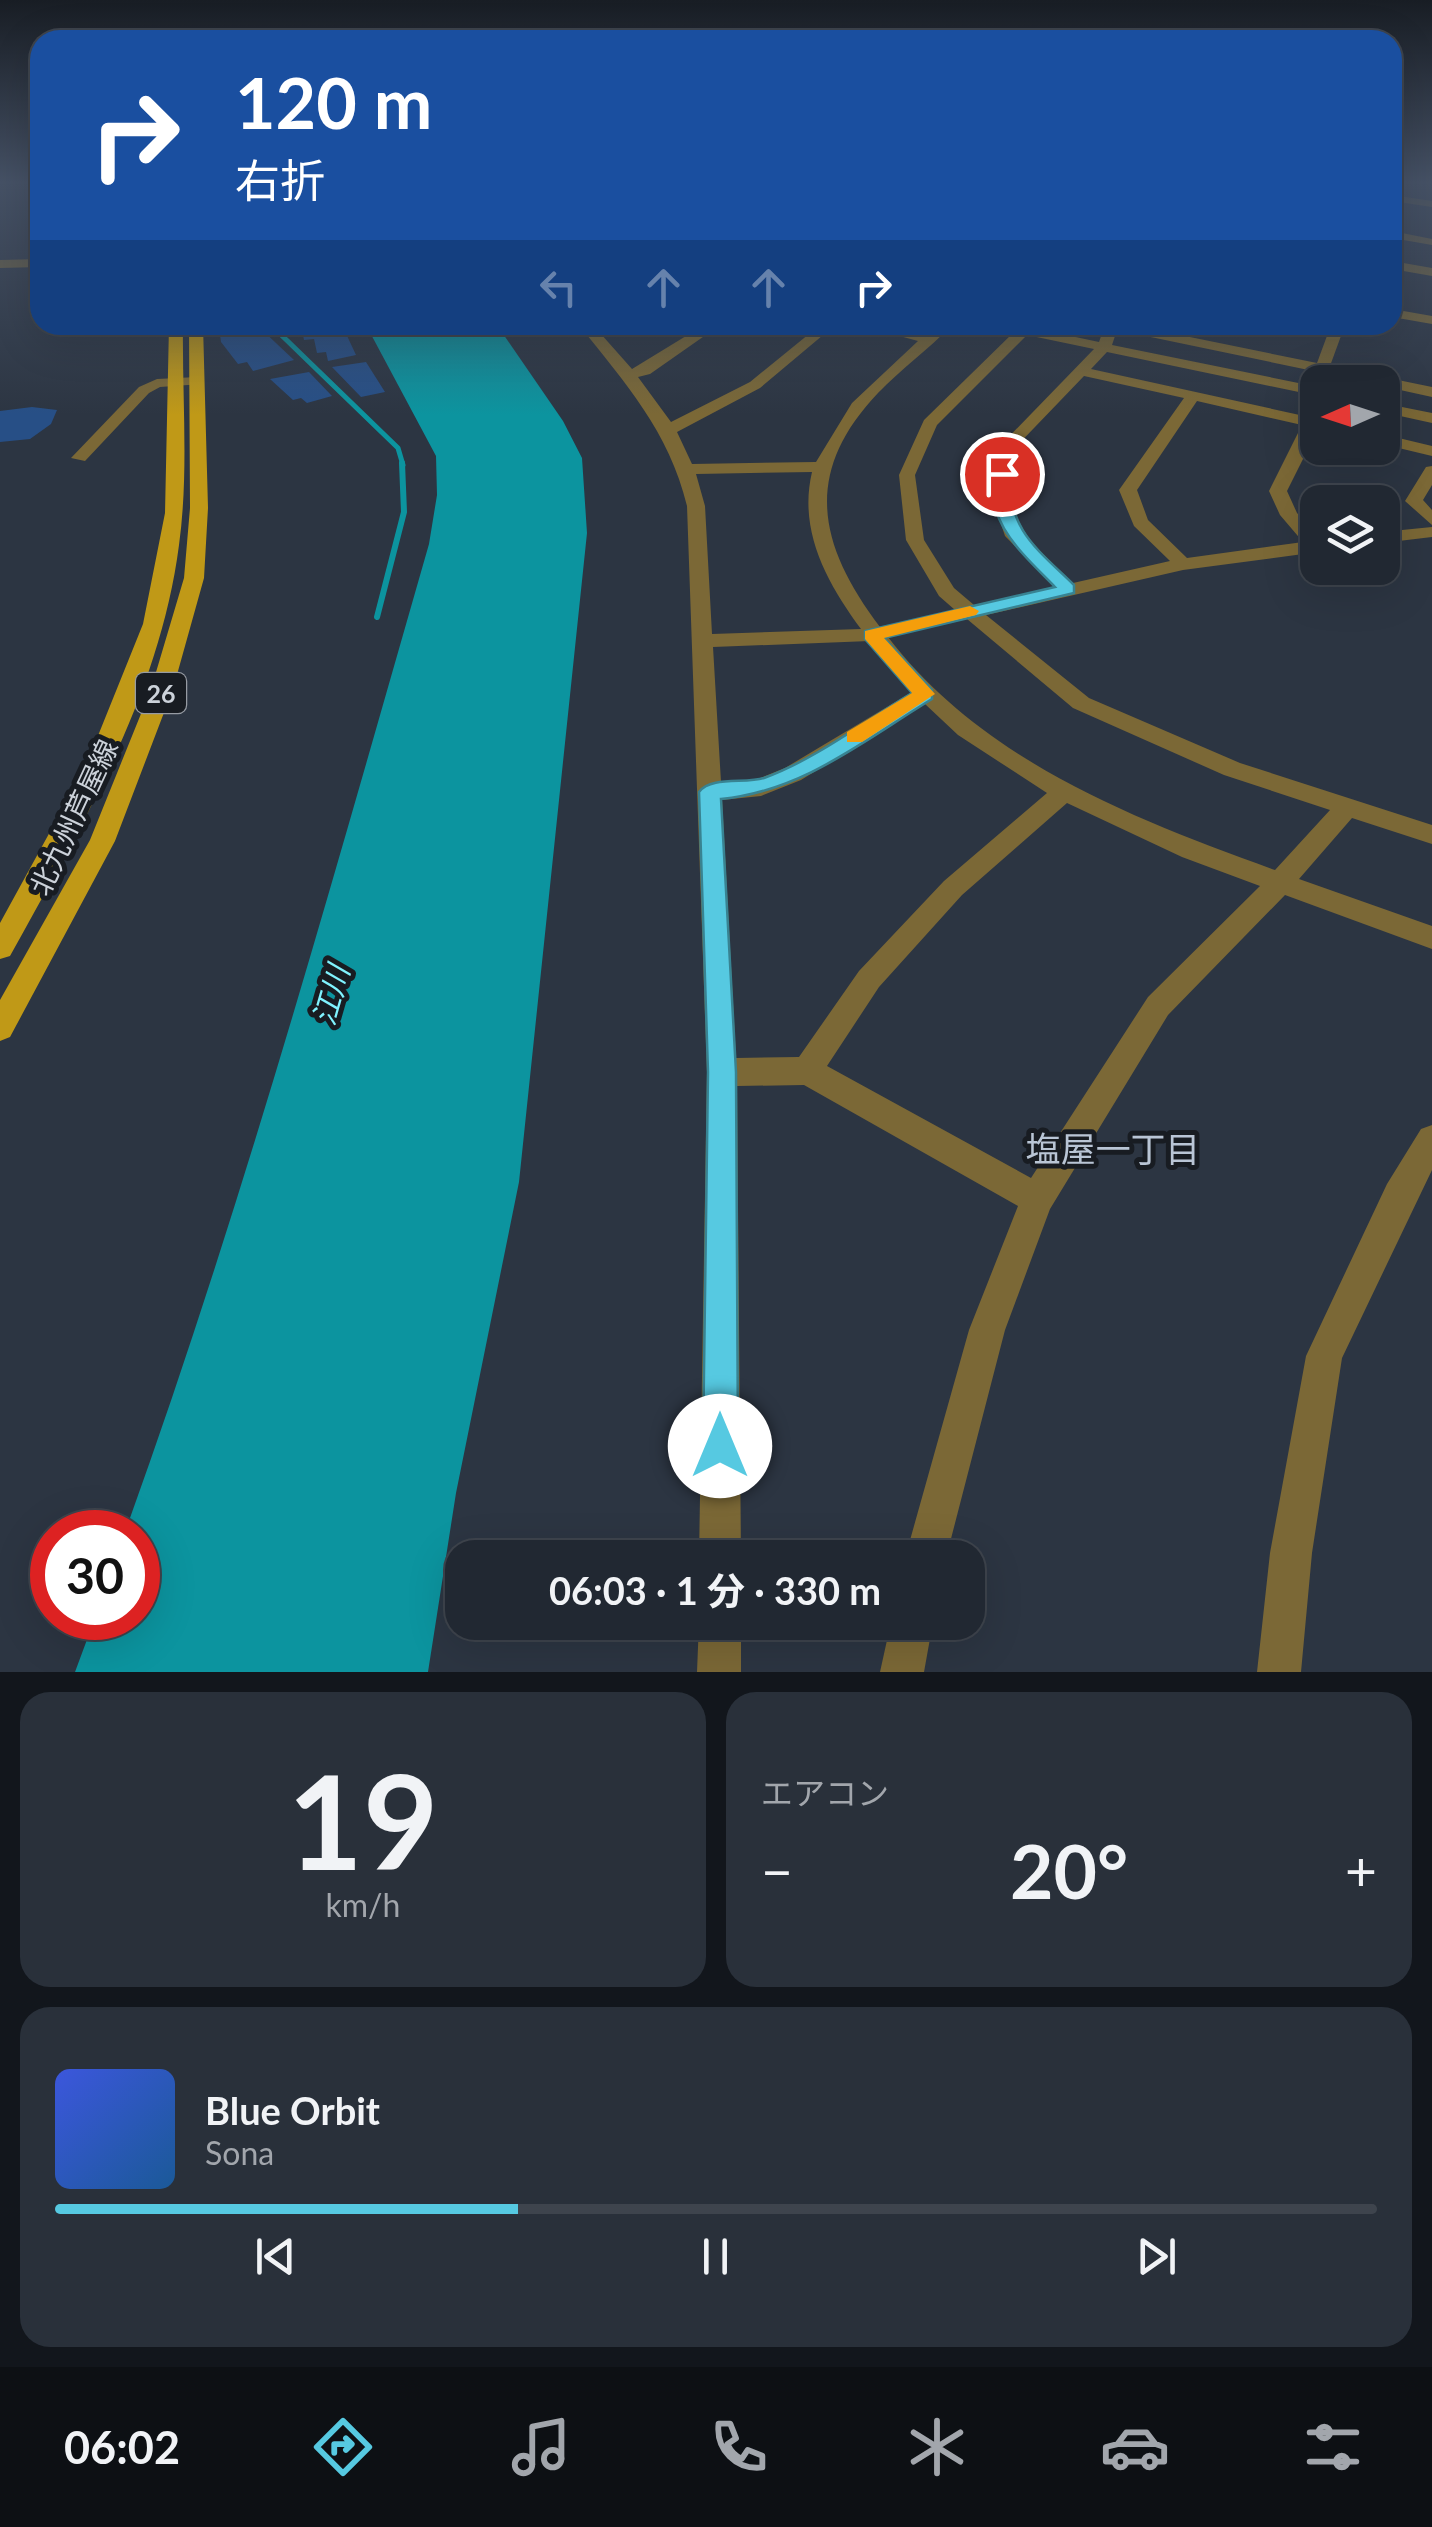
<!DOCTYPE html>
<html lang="ja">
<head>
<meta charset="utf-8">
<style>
  :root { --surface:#212832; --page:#29303a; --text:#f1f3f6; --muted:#a2a6ac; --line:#3e444d; --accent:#56c9e1 }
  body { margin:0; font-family:Lato,"Noto Sans JP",sans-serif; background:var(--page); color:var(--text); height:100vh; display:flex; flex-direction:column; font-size:38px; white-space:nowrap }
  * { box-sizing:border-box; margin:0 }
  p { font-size:32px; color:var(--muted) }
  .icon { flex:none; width:55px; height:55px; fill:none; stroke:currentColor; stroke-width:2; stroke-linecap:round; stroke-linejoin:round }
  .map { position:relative; height:1672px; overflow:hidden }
  .sheet { display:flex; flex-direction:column; gap:20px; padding:20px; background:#12161c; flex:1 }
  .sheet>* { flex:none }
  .guide { position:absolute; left:30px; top:30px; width:1372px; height:305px; border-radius:30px; box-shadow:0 10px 40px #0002,0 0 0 2px var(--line); background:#1a4fa0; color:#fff; overflow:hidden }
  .needle { width:65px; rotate:267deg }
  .fabs { position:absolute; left:1300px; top:365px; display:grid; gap:20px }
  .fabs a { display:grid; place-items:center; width:100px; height:100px; border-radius:20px; background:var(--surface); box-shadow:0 10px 40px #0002,0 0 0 2px var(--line); font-size:50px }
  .speed { position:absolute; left:30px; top:1510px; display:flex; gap:20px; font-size:50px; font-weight:700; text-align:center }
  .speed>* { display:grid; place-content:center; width:130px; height:130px; border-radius:50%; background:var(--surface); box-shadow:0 10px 40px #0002,0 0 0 2px var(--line); line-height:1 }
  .speed .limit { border:15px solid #d22; background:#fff; color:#111 }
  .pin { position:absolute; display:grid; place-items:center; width:85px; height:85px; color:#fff; margin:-42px; border:5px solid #fff; border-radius:50%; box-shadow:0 2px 10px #0007 }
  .me { position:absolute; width:110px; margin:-55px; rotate:0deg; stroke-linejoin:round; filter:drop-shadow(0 0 8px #0008) }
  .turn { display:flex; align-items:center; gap:35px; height:210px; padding:0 40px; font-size:45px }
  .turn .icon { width:130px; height:130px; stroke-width:2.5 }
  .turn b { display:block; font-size:70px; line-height:85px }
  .lanes { display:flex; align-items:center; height:95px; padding:0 40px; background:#0003; justify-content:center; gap:50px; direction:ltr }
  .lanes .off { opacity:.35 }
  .big { font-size:75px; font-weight:700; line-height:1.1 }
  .sheet .widget { flex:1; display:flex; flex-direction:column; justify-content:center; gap:15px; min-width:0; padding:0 35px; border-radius:30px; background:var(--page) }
  .sheet .dial { align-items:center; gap:0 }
  .dial b { font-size:130px; line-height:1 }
  .song { display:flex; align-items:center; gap:30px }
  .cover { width:120px; height:120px; border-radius:15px; background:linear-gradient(135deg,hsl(230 70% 55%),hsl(210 70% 35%)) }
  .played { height:10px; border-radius:5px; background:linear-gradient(90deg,var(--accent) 35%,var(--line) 35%) }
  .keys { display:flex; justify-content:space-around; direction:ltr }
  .heat { display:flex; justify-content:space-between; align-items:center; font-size:55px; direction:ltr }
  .sheet .tiles { flex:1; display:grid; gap:20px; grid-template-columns:1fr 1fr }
  .widget:last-child { grid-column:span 2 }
  .trip { position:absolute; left:445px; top:1540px; width:540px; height:100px; border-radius:30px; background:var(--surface); box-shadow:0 10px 40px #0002,0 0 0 2px var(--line); font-weight:700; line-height:100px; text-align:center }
  .tab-bar { display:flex; height:160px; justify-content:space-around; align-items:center; background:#0d1014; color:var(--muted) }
  .tab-bar .icon { width:70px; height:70px }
  .tab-bar .current { color:var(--accent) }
  .tab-bar b { font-size:45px; color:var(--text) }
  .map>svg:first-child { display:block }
</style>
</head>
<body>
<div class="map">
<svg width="1432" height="1672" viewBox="0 0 1432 1672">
  <rect width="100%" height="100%" fill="#2c3542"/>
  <path fill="#0c949f" d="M366,325h131l66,96 19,37 5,75 -68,649 -63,311 -28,179h-353l20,-54h43v-86h-13c117,-324 209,-657 304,-988l8,-49 -1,-39z"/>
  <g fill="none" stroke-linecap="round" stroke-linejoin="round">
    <path stroke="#0c949f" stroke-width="5" d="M271,325l127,123 5,17"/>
    <path stroke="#0c949f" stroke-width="6" d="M377,617l27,-105 -2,-49"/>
  </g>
  <path fill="#274f86" d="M301,325h41l14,30 -28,6 -2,-9 -9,1 -3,-14 -10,1z
    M260,328l34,32 -41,11 -6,-9 -9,2 -17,-22 -1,-8z
    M366,362l19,30 -24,5 -29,-30z
    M309,372l23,24 -25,7 -6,-5 -8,2 -23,-21z
    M32,407l25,3 -6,14 -21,15 -30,3v-31z"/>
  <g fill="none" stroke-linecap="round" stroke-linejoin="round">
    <path fill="#7b6836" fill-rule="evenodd" d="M1392,195l40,6v6l-40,-6z
      M1392,231l40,8v6l-40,-7z
      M40,259v8l-40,1v-8z
      M1392,261l40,7v8l-40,-7z
      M1392,309l40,7v8l-40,-7z
      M579,325h14l39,44 72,-44h16l-70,49 -12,3 33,45 79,-40 70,-57h15l-75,63 -83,44 15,32 124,-2 36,-59 66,-62 -59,-16h25l42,9 11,-9h15c-23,24 -51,44 -74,68 -76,80 -60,152 2,234l75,-17 -16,-14 -33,-56 -7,-65 25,-55 90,-88 -23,-7h45l-3,3 66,14 6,-17h26l186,38 14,-38h14l-15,41 102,21v10l-50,-11v-4h-16l-249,-52 -5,15 206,42v9l-211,-44 -16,17 227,50v10l-31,62 10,22 21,23v16l-135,18 -197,45 103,83 151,65 192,62v19l-80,-26 -53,61 133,47v23l-147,-54 -117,120 -118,194 -45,121 -59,228h-41l64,-228 49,-124 -214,-121 -67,1 4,472h-42l8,-486 -20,-566c-18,-75 -62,-123 -108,-181zM1027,335l67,14 -98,101 -4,47 13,39 50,51 -81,18 -20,-17 -30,-48 -9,-65 22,-50zM1084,376l100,22 -65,92 15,36 36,35 -97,22c-52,-50 -65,-57 -61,-132zM1197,401l105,24 -33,66 11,24 23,27 -116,16 -39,-38 -11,-30zM812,472c-14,59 15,111 49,157l-149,5 -7,-128 -9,-32zM967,619l106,89 151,67 106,35 -55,60c-141,-51 -292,-109 -387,-233zM870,641l42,51 -127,76 -27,11 -37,3 -8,-135zM925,704l33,31 89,58 -103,88 -85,90 -60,86 -63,1 -14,-258 39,-4 40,-16zM1067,803l115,54 78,29 -112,111 -117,181 -204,-112 52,-79 83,-92z
      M633,325h14l1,1 -7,4z
      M197,377l5,1v6l-42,3 -11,6 -64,68 -14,-3 68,-71 18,-8z
      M1382,403l50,10v10l-50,-11z
      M1382,434l50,12v10l-50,-12z
      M1432,466v19l-9,15 9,10v15l-27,-24 21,-34z
      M1432,527v10l-50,6v-11z
      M1432,1125v45l-90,188 -30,195 -11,119h-44l13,-119 36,-197 81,-172 34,-55z
      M699,1622h42v50h-44z
      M891,1622h42l-9,50h-44z"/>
    <path fill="#c09917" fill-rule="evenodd" d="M169,325h14c-1,73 6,147 -4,220 -19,148 -98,283 -169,411l-10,3v-36l85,-155 58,-144 22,-111z
      M189,325h14l5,183 -4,70 -31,111 -58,152 -105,196 -10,4v-41l90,-160 61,-151 33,-111 6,-70z"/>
  </g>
  <linearGradient id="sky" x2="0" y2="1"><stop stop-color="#181d24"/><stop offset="0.44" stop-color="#455165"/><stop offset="1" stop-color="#455165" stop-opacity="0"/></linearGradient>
  <rect width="1432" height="415" fill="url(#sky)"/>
  <path fill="#56c9e1" stroke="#388392" stroke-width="2.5" d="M997,470l13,4c-3,55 27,75 64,111v8l-190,45 48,52v9c-69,42 -129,92 -211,100l15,273 2,374 -5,12 -13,5 -12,-5 -5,-12 5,-374 -9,-280c12,-16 46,-8 65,-14 52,-19 101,-57 148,-85l-47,-54v-8l190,-44c-31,-32 -75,-68 -58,-117z"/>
  <path fill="#f59e0b" d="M970,606l9,5 -3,4 -92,23 51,56 -73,48h-15v-10l65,-39 -47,-54v-8z"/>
  <g text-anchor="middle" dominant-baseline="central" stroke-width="10" stroke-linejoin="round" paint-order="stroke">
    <rect fill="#181c22" stroke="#969ba3" stroke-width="2.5" x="136" y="673" width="50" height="40" rx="8"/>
    <g font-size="25" font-weight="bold" fill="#ccd2da">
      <text x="161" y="693">26</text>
    </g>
    <g font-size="28" fill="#ccd2da" stroke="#181c22">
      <text transform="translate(73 817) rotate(-65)">北九州芦屋線</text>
    </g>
    <g font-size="30" font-style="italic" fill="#80f3ff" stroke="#181c22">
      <text transform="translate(330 995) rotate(-74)">江川</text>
    </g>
    <g font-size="35" fill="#b9c5d5" stroke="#181c22">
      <text x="1113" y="1148">塩屋一丁目</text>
    </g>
  </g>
</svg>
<div class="fabs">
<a><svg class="needle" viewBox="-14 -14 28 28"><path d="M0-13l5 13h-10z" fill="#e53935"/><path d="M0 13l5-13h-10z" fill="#a2a6ac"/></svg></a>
<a><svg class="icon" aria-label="layers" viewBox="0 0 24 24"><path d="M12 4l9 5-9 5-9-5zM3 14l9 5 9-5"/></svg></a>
</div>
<div class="speed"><div class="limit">30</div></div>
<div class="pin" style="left:1002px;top:474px;background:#d93025"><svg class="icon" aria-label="arrive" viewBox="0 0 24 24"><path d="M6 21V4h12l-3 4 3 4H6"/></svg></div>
<svg class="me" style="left:720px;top:1446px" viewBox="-20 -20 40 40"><circle r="19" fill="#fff"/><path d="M0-13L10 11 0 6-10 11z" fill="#56c9e1"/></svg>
<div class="trip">06:03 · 1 分 · 330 m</div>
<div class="guide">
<div class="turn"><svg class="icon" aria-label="right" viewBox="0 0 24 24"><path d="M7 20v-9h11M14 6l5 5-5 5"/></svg><div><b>120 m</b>右折</div></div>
<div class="lanes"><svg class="icon off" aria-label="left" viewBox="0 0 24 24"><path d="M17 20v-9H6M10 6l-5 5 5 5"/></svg><svg class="icon off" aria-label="ahead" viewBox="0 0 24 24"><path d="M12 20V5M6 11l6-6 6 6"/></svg><svg class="icon off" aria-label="ahead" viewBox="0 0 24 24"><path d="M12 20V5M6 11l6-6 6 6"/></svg><svg class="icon" aria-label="right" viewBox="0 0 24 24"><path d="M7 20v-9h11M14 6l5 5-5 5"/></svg></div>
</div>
</div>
<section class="sheet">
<div class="tiles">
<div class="widget dial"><b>19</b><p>km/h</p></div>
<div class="widget"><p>エアコン</p>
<div class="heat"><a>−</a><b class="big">20°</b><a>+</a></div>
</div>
<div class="widget">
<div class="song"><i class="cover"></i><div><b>Blue Orbit</b><p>Sona</p></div></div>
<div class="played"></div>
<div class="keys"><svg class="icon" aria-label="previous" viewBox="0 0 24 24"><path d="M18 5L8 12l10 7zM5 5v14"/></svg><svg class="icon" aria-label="pause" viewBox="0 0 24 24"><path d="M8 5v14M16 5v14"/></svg><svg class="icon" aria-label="next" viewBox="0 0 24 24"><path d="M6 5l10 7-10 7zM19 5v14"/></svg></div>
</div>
</div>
</section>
<nav class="tab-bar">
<b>06:02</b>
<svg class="icon current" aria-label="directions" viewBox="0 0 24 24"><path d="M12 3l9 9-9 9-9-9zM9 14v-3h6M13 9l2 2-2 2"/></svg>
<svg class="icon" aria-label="music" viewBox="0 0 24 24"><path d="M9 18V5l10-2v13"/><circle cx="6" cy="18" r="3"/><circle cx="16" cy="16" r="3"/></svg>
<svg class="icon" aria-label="phone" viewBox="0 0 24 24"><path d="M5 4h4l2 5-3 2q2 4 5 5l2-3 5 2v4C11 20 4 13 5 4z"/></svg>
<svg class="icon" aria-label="climate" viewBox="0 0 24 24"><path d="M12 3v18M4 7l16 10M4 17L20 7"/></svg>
<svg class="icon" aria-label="car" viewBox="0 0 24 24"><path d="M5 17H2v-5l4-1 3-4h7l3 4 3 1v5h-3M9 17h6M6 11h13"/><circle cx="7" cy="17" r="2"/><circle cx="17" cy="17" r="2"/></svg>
<svg class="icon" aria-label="filters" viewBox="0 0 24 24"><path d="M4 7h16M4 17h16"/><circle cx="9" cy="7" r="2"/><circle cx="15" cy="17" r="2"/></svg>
</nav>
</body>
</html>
